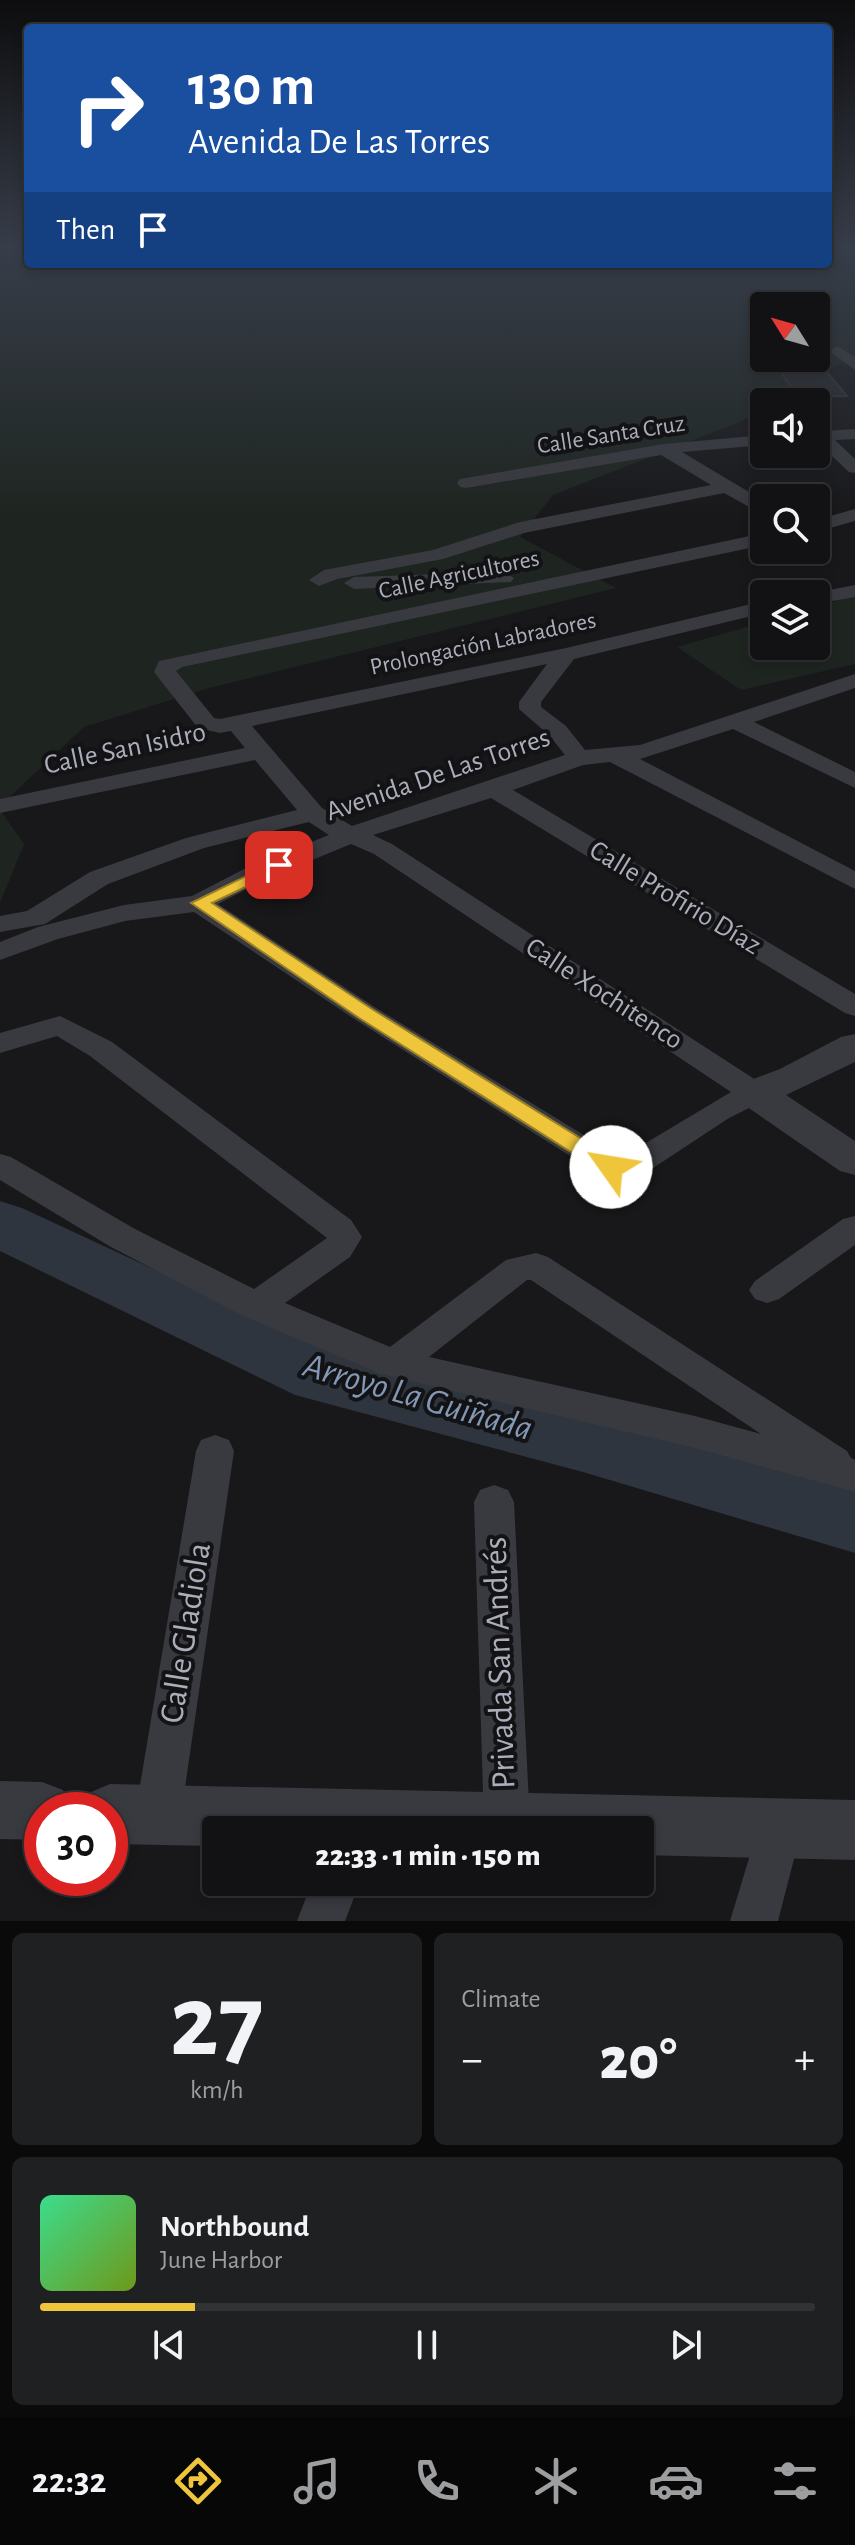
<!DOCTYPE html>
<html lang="en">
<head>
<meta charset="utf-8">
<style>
  :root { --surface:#121214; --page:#1f2022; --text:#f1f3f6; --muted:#9c9ea0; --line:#313234; --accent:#efc63b }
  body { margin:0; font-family:"Alegreya Sans",sans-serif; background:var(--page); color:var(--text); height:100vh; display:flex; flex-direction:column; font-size:30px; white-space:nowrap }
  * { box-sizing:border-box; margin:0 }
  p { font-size:26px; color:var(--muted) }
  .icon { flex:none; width:44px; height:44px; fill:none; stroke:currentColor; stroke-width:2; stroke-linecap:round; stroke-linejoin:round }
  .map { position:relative; height:1921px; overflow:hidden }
  .sheet { display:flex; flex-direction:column; gap:12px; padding:12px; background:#0a0a0b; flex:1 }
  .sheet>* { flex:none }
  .hud { position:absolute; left:24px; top:24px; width:808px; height:244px; border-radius:8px; box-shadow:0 4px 12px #0003,0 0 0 2px var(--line); background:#1a4fa0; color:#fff; overflow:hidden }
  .needle { width:52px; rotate:307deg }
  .tools { position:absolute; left:750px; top:292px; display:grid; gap:16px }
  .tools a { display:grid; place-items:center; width:80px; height:80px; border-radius:8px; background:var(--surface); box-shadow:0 4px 12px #0003,0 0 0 2px var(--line); font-size:40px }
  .speed { position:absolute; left:24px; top:1792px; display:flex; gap:16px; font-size:40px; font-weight:700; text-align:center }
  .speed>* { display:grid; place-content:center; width:104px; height:104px; border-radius:50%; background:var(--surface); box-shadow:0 4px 12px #0003,0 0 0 2px var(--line); line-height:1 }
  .speed .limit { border:12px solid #d22; background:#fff; color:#111 }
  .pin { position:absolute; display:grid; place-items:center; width:68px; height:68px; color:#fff; margin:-34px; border-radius:16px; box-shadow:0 4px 12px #0006 }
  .me { position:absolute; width:88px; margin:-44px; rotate:302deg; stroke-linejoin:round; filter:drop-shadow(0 0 6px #0008) }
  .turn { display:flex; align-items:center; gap:28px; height:168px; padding:0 32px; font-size:36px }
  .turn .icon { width:104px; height:104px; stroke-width:2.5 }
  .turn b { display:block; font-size:56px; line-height:68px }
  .then { display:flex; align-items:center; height:76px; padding:0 32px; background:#0003; gap:16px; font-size:30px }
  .big { font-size:60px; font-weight:800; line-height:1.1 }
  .sheet .tile { flex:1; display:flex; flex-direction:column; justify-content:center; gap:12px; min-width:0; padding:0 28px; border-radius:12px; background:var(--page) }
  .sheet .dial { align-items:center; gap:0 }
  .dial b { font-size:104px; line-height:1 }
  .song { display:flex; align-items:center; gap:24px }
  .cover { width:96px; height:96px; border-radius:12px; background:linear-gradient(135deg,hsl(150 70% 55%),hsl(80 70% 35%)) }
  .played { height:8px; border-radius:4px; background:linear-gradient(90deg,var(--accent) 20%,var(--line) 20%) }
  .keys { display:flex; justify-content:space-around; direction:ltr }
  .heat { display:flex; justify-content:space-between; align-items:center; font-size:44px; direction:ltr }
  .sheet .tiles { flex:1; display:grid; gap:12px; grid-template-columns:1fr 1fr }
  .tile:last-child { grid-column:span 2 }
  .trip { position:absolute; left:202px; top:1816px; width:452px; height:80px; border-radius:8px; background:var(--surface); box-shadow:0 4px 12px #0003,0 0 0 2px var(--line); font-weight:800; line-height:80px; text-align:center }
  .menu { display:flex; height:128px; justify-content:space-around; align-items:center; background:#070708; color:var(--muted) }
  .menu .icon { width:56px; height:56px }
  .menu .selected { color:var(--accent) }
  .menu b { font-size:36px; color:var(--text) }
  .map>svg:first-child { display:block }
</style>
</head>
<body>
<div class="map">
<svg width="855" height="1921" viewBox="0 0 855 1921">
  <rect width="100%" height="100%" fill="#18181a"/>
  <path fill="#1e2520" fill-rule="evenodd" d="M0,248h28v16h800v-16h27v113l-17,3 -64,38h-10v6l-22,13 -189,74 -33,42 96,51 -407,100 -125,39 -84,79zM764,306h52v52h-52z
    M855,595v69l-114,26 -64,-43 87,-25v24h52v-39z
    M0,810l24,34 -24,59z"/>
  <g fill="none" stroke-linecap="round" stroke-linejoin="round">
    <path fill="#2e353e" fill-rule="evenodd" d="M0,1201l22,7 312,145 249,61 272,75v64l-272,-81 -288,-77 -295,-144z"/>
  </g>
  <path fill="#29282b" stroke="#333236" stroke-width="2" d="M826,371l21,25 -50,1 -16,-25z"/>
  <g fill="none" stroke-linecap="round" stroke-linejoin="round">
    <path fill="#393a3f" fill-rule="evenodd" d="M837,346l18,11v13l-23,-17 -2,-3z
      M816,427l8,4 31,-2v10l-20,1 20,19v14l-6,-1 -33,-31z
      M764,435v10l-82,7 82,49v14l-40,-22 -200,40 -81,26 -106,20 -18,7 -10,-6 15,-10 109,-20 87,-28 191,-37 -50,-30 -195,33 -6,-1 -3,-4 3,-4 204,-35z
      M855,509v12l-39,11v-12z
      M764,533v12l-582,122 -6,4 38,47 6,1 346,-71 198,-47v12l-190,46 -33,43v5l25,19 19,24 55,-5 215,-71v14l-101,34 101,50v16l-122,-59 -93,30 215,112v18l-245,-127 -27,3 -70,25 342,204v22l-10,-3 -354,-215 -118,37 19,9 373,242 4,7 -4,7 -36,18 -88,58 -11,3 -30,-4 -244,-155 -162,-108 -69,9 -67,18 -58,21v-18l38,-15 86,-22 68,-9 54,-28 83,-33 -20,-13 -105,26 -96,36 -63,40 -45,8v-16l27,-5 63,-39 96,-34 111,-28 -42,-50 -255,53v-14l245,-51 -14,-17 -11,2 -22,-5 -44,-56 5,-11zM547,664l-28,38v7l31,27 15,19 -213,71 -30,-18 -70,-82zM351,844l23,10 357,238 -107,64h-6l-242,-148 -158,-104 46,-24z
      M504,572l10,6 -3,4 -157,7 -10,-6 10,-6z
      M855,585v12l-39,7v-10h-7z
      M60,1016l52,26 239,178 11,17 -12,20 -65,46 105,44 116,-87 30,-7 12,4 299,194 4,7 4,2v32l-160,-44 -314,-74 -138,-58 -132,-69 -111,-67v-26l11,3 124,72 119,60 73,-51 -237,-182 -33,-20 -57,17v-20zM527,1280h4l230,154 -66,-18 -266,-59z
      M855,1216v29l-76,54 -12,4 -12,-4 -6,-9 6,-9 88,-62z
      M215,1435l14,5 5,11 -53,364 -7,16 -16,7 -16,-7 -7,-16 61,-364 5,-11z
      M494,1485l14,5 6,12 16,322 -2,6h-42l-2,-6 -10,-322 6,-12z
      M779,1805l16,7 7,16 -24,93h-48l33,-109z
      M312,1882h48l-15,39h-48z"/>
    <path fill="#393a3f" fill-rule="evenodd" d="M855,1034v28l-69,33 69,46v34l-15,-4 -100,-69 -6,-9 6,-9 40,-15 61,-32z
      M0,1781l42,1 21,8 8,20h-29v30l-42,-1z
      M110,1784l745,16v60l-215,-5v-25h-424v16l-106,-2v-34h-28l7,-17z"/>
  </g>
  <linearGradient id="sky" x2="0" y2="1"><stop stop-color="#0d0d0e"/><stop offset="0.48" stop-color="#373d49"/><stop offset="1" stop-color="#373d49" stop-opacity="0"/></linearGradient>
  <rect width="855" height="517" fill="url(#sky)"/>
  <path fill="#efc63b" stroke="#9b8126" stroke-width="2" d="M279,860l6,1 2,4 -2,3 -73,35 160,106 247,153 3,5 -3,6h-15l-245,-155 -168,-115z"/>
  <g text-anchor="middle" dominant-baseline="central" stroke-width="8" stroke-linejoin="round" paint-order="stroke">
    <g font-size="24" fill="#abaeba" stroke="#131315">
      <text transform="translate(611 435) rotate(-9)">Calle Santa Cruz</text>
      <text transform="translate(459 575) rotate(-12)">Calle Agricultores</text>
      <text transform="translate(483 644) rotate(-12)">Prolongación Labradores</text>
    </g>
    <g font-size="28" fill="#abaeba" stroke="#131315">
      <text transform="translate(125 749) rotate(-12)">Calle San Isidro</text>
      <text transform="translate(438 775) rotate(-19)">Avenida De Las Torres</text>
      <text transform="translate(675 898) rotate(31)">Calle Profirio Díaz</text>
      <text transform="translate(604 994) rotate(33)">Calle Xochitenco</text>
    </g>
    <g font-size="34" fill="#abaeba" stroke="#131315">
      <text transform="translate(186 1633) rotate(-81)">Calle Gladiola</text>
      <text transform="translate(500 1663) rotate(-92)">Privada San Andrés</text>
    </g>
    <g font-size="36" font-style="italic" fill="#8398b4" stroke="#131315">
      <text transform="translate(418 1397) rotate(16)">Arroyo La Guiñada</text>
    </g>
  </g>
</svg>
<div class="tools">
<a><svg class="needle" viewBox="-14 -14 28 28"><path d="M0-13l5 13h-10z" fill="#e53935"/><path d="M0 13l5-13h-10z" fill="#9c9ea0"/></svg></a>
<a><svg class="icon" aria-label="sound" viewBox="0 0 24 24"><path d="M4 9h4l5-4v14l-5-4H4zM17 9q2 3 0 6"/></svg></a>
<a><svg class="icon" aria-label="search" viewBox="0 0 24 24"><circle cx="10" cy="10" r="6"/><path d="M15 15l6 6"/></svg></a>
<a><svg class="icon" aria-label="layers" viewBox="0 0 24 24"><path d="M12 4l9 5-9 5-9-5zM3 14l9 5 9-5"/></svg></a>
</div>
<div class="speed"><div class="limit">30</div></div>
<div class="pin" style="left:279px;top:865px;background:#d93025"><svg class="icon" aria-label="arrive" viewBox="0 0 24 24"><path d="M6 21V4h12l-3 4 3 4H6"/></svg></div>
<svg class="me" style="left:611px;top:1167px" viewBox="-20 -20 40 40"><circle r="19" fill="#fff"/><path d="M0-13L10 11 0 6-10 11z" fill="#efc63b"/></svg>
<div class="trip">22:33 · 1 min · 150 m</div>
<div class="hud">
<div class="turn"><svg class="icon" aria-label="right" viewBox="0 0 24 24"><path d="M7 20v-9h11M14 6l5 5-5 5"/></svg><div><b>130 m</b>Avenida De Las Torres</div></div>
<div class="then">Then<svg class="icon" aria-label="arrive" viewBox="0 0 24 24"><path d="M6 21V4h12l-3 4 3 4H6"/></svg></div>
</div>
</div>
<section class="sheet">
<div class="tiles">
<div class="tile dial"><b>27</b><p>km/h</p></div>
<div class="tile"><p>Climate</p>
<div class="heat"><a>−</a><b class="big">20°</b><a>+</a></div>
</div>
<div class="tile">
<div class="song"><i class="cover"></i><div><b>Northbound</b><p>June Harbor</p></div></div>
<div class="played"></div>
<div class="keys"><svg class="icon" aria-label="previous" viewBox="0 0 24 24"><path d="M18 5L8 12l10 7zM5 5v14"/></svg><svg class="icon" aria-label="pause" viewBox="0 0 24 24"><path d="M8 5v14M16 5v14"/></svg><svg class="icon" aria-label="next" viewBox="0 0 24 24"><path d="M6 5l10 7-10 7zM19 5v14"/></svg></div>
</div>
</div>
</section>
<nav class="menu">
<b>22:32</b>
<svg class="icon selected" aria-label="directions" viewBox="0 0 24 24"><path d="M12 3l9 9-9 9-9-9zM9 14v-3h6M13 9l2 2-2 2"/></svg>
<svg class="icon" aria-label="music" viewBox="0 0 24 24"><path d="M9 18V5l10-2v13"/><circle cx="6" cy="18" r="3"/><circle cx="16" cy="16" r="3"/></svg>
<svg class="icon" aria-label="phone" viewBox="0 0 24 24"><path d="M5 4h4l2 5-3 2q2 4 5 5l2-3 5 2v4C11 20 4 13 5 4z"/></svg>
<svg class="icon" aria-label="climate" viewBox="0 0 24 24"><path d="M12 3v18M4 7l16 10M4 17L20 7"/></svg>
<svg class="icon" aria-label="car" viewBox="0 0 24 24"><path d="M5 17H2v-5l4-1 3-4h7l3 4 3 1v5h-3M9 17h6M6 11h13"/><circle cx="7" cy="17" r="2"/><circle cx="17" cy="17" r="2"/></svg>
<svg class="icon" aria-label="filters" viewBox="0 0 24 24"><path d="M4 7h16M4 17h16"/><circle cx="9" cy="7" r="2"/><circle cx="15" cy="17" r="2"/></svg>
</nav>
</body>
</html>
